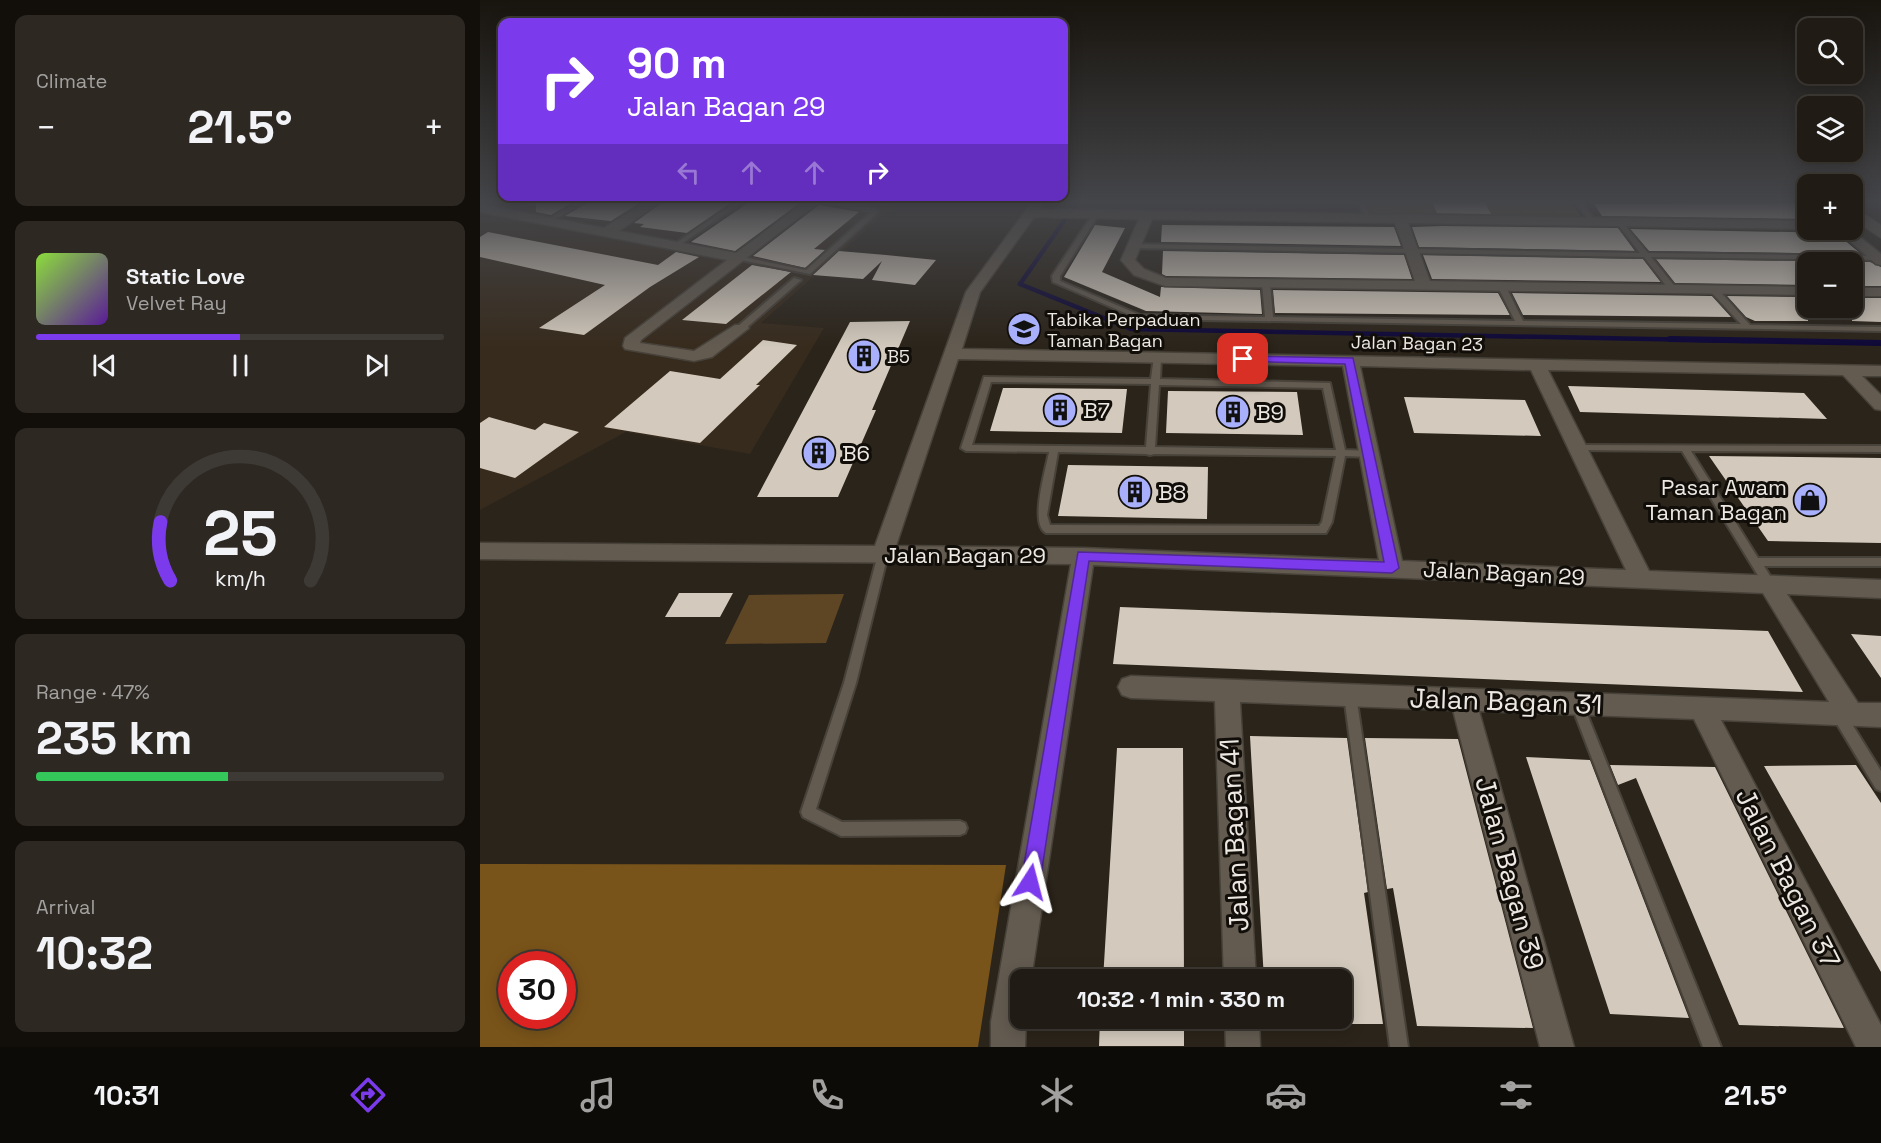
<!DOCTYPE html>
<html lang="en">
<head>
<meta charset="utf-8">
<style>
  :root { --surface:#201b14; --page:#2d2822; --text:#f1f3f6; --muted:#a2a1a0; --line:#3d3934; --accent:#7c3aed }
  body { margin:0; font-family:"Space Grotesk",sans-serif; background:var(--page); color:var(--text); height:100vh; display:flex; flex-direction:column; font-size:22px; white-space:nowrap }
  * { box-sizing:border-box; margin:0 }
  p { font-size:20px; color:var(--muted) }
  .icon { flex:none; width:33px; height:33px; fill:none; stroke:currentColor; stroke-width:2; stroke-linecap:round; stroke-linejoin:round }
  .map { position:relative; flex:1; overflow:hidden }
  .drawer { display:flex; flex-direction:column; gap:15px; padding:15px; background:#120f0b; width:480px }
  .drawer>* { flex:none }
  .guide { position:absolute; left:18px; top:18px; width:570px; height:183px; border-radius:12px; box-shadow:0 3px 15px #0003,0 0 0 2px var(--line); background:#7c3aed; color:#fff; overflow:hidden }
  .buttons { position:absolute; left:1317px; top:18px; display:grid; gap:12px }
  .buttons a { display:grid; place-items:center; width:66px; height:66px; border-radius:12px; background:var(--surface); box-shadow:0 3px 15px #0003,0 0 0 2px var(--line); font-size:30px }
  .speed { position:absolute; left:18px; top:951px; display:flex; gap:12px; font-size:30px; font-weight:700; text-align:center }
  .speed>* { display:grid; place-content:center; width:78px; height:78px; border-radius:50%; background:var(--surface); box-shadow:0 3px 15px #0003,0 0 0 2px var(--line); line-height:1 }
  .speed .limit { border:9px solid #d22; background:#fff; color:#111 }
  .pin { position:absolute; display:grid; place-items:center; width:51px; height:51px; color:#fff; margin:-26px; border-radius:12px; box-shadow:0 3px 9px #0006 }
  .me { position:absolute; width:66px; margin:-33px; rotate:9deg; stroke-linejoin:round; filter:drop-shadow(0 0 4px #0008) }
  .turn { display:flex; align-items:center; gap:21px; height:126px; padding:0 30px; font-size:27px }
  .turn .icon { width:78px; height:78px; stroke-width:2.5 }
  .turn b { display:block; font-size:42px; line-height:51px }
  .lanes { display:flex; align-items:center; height:57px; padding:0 30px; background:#0003; justify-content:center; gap:30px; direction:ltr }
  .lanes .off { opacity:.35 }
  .big { font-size:45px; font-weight:700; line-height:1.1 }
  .drawer .widget { flex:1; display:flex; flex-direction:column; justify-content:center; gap:9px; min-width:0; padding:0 21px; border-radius:12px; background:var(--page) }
  .drawer .dial { align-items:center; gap:0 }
  .dial svg { height:156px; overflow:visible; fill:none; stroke:var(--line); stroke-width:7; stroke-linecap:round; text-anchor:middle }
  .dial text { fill:var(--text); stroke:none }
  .song { display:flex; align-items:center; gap:18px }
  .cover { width:72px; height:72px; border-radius:9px; background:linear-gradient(135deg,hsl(90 70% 55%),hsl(270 70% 35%)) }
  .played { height:6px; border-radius:3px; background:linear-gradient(90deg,var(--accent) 50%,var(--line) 50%) }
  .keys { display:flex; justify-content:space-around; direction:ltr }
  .heat { display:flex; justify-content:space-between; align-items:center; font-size:33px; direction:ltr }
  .charge { height:9px; border-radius:4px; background:linear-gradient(90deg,#34c759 47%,var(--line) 0) }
  .trip { position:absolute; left:530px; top:969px; width:342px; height:60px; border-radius:12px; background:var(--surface); box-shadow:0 3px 15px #0003,0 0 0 2px var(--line); font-weight:700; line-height:60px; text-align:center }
  .tab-bar { display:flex; height:96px; justify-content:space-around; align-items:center; background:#0d0b08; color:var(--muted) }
  .tab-bar .icon { width:42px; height:42px }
  .tab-bar .on { color:var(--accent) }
  .tab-bar b { font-size:27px; color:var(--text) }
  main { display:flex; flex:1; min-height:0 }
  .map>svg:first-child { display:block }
</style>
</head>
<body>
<main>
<section class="drawer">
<div class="widget"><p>Climate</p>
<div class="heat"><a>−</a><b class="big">21.5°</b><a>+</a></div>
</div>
<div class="widget">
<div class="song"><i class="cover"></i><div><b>Static Love</b><p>Velvet Ray</p></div></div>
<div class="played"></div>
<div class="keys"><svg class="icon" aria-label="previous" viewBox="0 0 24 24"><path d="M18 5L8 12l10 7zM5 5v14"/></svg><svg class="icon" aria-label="pause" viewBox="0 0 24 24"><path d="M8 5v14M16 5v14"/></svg><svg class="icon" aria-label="next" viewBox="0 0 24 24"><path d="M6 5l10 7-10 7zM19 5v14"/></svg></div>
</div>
<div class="widget dial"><svg viewBox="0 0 100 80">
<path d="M14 69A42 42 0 1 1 86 69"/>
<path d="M14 69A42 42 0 0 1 9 39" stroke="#7c3aed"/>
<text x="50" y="56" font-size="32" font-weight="700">25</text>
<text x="50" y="72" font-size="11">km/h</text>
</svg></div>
<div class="widget"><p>Range · 47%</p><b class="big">235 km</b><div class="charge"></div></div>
<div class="widget"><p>Arrival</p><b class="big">10:32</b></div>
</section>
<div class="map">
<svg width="1401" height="1047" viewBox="0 0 1401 1047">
  <rect width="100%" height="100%" fill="#2b241a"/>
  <path fill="#372b1d" d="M13,201h406l-138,122 63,5 -74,126 -124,-22 -146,78v-303z"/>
  <path fill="#5e4625" d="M884,201h206l12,17 -213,-3z
    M364,594l-18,49 -101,1 24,-49z"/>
  <path fill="#79541a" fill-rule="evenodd" d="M0,864l526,1 -28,182h-498zM32,964h50v52h-50z"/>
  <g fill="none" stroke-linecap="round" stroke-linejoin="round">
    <path stroke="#0e0838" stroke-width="4.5" d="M598,201l-58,83 111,45 619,12"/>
    <path stroke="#0e0838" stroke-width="6" d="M1190,339l211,4"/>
  </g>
  <path fill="#d3cabd" d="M56,201h39l-24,14 -15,-3z
    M109,201h54l-32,20 -46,-5z
    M184,201h54l13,2 -44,30 -47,-6 4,-3 -10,-1z
    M271,201l50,1 -66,49 -44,-9z
    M952,201h52l7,13 -54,-1z
    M1317,203l11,9v7l-206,-3 -8,-12z
    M339,205l40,7 -45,37 11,1 -20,18 -52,-12z
    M615,225l30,3 -23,44 58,25 1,-10 99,3 2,24 -116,-3 -82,-34z
    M682,225l232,2 7,19 -240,-4z
    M962,226l176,2 17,23 -216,-4 -7,-20z
    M1150,229l206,4 25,21 -212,-3z
    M8,232l170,33 18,-13 23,5 -49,30 -66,48 -45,-7 66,-43 -125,-28v-20z
    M359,251l47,4 50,5 -21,25 -43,-5 10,-19 -19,18 -50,-4z
    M683,251l241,4 8,24 -246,-3 -4,-2z
    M943,255l220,4 18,23 -229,-3z
    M1176,259l152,2v24l-133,-2z
    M1372,262h18l11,5v19h-29z
    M272,265l39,7 -65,52 -44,-4z
    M793,290l225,3 12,22 -235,-2z
    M1032,293l200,3 19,21 -208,-2z
    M1247,296l81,1v24h-53l-9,-4z
    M1372,298h29v24l-29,-1z
    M430,321l-38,89h4l-38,87h-81l93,-175z
    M283,340l34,5 -41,40h4l-60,58 -96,-16 66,-56 50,8z
    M1088,386l236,7 23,26 -247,-7z
    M523,388l124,1 -5,44 -132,-2z
    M688,391l129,1 6,43 -137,-2z
    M924,397l121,3 16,36 -127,-3z
    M9,417l46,13 9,-7 35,9 -64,46 -35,-10v-45z
    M1229,456l172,2v85l-113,-2z
    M588,465l140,2 -1,52 -149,-3z
    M199,593h54l-13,24h-55z
    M640,607l648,24 35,61 -690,-28z
    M1371,634l30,2v42z
    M770,736l97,2 21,154 -4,1 19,131h-42v-44h-77z
    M885,738l93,1 75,289 -116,-2 -24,-138 -6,1z
    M637,748h66l1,232h-81z
    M1046,757l64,3 99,258 -79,-4z
    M1130,765l105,2 129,261 -105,-3 -103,-247 -18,7z
    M1376,765l25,38v169l-117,-206z
    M620,1018h84v28h-85z"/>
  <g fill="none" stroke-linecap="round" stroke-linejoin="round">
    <defs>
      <path id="service" d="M99,201h8l-37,21 -5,-1z
        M257,201h7l-67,46h-4v-2z
        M337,201h14l42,7 5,4 -68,62 -74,-15 -2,-1 4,-2 68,14 65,-58z
        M878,201h6l7,17 -1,1 -5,-1z
        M1095,201h6l15,21 -1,1h-4z
        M616,212l3,2 -39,62v5l80,34 125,2 -3,-34 4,-2 4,2 3,34 242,4 -17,-34 4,-2 4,2 17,34 218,3 -30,-32 -1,-2 4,-2h3l33,37 131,2v4l-742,-12 -86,-37 -1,-6 41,-62z
        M1139,220l2,1 27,32 229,3 4,2 -4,2 -226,-3 26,32 -4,2h-3l-26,-34 -511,-9 -3,-2 3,-2 507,9 -24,-31z
        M314,278l7,2 -57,50h-6v-4z
        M674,356h6l1,2 -1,21 170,4 15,67 24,1 5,3 -5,3 -24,-1 -13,66 -6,11h-280c-17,-9 0,-64 3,-81l-83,-1 -5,-3 23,-71 167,2zM511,382l160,2 -5,63 -174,-2zM679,385l164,3 13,62 -181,-3zM578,452l88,2 4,1 4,-1 182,2 -14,66 -3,4 -269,-1 -3,-10z
        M1098,445l303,1v6l-190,-1 67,107h123v8h-117l11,18 -2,3h-8l-83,-136 -107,-1 -2,-2 2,-2z
        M403,550l4,1 1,3 -32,129 -40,126 26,13 118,-1 5,2 2,5 -2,5 -5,2 -119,1 -38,-19 -2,-5 43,-129 34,-129 1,-3z
        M870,689l5,2 1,4 52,352h-18l-46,-352 1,-4z
        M1097,698l5,2 1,4 138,343h-18l-132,-343 1,-4z
        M1359,709l5,2 37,60v20l-5,-2 -42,-70 -2,-4 2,-4z"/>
      <path id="minor" d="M167,201h15l-43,30 117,22 70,-52h14l-179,139 -1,3 54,8 41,-26h12l2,3 -37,29 -18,4 -69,-12 -2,-3 2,-8 102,-78 -247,-48v-8l124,24z
        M553,201h12l-6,8 769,12v8l-400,-6 22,58 378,6v8l-643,-9 -31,-11 -13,-15 18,-41 -105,-2 -54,75 -18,57 919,17v10h-19l19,19v15l-6,-1 -32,-34 -295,-5 101,201 232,9v18l-94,-4 71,109h23v24l-160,-7 160,305v22h-25l-162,-328 -215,-8 95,336h-34l-87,-337 -213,-8 16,278h-32l-9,-279 -84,-3 -9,-3 -4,-8 4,-8 9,-3 698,26 -66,-109 -670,-28 -62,415h-11v38h6l-1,29h-34v-25l80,-458 -591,-5v-16l395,3 91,-254zM672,219l243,4 20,58 -249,-3 -22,-9 -9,-9zM478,359l385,7 36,194 -296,-12 -187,-2zM880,366l171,4 95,200 -224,-9z
        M1357,230h14l30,24v11l-5,-1z
        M1372,288h29v8h-29z
        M745,1018h34l1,29h-34z"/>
      <path id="tertiary" d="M1372,206l29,19v13l-29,-19z"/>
    </defs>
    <use href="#service" stroke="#47423a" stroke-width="4"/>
    <use href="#minor" stroke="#47423a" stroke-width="3"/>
    <use href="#tertiary" stroke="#47423a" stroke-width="2"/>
    <use href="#service" fill="#635b50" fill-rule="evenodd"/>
    <use href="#minor" fill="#635b50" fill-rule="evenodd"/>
    <use href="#tertiary" fill="#635b50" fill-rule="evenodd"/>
  </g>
  <linearGradient id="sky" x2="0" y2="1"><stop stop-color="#18140e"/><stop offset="0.58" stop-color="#444549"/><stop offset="1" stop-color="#444549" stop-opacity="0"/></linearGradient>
  <rect width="1401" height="348" fill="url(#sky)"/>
  <path fill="#7c3aed" stroke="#51269a" stroke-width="1.5" d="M763,356l110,2 46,210 -7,5 -303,-12 -49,321 -3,7 -7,3 -6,-3 -3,-7 57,-330 306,10 -39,-198 -106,-3v-4z"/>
  <defs>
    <symbol id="school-disc" viewBox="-11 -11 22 22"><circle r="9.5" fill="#a8b0fc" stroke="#110d09"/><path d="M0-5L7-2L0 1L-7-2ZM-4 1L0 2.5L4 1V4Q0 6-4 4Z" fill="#111"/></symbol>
    <symbol id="building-disc" viewBox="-11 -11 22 22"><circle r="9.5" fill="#a8b0fc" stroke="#110d09"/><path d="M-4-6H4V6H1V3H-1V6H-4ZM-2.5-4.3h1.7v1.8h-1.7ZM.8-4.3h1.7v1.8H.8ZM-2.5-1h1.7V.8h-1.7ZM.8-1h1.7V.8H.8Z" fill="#111"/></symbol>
    <symbol id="shop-disc" viewBox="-11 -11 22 22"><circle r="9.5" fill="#a8b0fc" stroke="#110d09"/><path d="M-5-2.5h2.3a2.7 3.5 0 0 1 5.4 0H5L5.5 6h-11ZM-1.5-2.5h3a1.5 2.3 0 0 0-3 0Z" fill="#111"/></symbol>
  </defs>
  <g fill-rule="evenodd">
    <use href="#school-disc" x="525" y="310" width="38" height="38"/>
    <use href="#building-disc" x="365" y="337" width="38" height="38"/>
    <use href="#building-disc" x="561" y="391" width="38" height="38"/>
    <use href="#building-disc" x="734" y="393" width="38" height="38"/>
    <use href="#building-disc" x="320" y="434" width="38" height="38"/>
    <use href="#building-disc" x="636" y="473" width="38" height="38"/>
    <use href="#shop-disc" x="1311" y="481" width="38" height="38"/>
  </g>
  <g text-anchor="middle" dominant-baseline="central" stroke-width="6" stroke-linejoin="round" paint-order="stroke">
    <g font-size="18" fill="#ede8e2" stroke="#110d09" text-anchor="start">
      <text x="567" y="319">Tabika Perpaduan<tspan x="567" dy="21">Taman Bagan</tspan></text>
      <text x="407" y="356">B5</text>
    </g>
    <g font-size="18" fill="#ede8e2" stroke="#110d09">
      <text transform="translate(937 343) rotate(1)">Jalan Bagan 23</text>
    </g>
    <g font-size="22" fill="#ede8e2" stroke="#110d09" text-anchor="start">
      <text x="603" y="410">B7</text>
      <text x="776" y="412">B9</text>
      <text x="362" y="453">B6</text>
      <text x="1307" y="487" text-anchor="end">Pasar Awam<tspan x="1307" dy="25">Taman Bagan</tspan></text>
      <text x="678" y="492">B8</text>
    </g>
    <g font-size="22" fill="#ede8e2" stroke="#110d09">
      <text x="485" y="555">Jalan Bagan 29</text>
      <text transform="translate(1024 573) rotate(3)">Jalan Bagan 29</text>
    </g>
    <g font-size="27" fill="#ede8e2" stroke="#110d09">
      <text transform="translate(1026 701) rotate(2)">Jalan Bagan 31</text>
      <text transform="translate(754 835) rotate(-93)">Jalan Bagan 41</text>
      <text transform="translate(1030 873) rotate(75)">Jalan Bagan 39</text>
      <text transform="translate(1308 878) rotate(63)">Jalan Bagan 37</text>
    </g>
  </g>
</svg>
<div class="buttons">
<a><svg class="icon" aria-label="search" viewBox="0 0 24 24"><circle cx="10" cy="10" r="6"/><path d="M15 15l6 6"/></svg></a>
<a><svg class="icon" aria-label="layers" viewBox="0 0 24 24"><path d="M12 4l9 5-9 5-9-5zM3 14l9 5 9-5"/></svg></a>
<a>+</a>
<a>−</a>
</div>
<div class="speed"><div class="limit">30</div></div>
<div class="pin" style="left:763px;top:359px;background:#d93025"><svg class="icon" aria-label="arrive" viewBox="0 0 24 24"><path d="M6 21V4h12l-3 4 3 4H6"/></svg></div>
<svg class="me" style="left:550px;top:882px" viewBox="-20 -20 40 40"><path d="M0-17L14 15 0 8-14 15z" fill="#7c3aed" stroke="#fff" stroke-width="4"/></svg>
<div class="trip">10:32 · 1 min · 330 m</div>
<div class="guide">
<div class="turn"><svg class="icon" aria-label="right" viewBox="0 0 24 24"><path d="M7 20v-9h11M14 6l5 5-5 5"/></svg><div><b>90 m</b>Jalan Bagan 29</div></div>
<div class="lanes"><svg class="icon off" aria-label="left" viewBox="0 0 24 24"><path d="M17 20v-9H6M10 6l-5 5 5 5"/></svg><svg class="icon off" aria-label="ahead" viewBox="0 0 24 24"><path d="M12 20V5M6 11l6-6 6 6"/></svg><svg class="icon off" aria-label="ahead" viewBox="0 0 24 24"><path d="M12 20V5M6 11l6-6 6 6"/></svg><svg class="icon" aria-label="right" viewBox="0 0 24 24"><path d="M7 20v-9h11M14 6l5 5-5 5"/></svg></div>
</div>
</div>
</main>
<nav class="tab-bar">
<b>10:31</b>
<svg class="icon on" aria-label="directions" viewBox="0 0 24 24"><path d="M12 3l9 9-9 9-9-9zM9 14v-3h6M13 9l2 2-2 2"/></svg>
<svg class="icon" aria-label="music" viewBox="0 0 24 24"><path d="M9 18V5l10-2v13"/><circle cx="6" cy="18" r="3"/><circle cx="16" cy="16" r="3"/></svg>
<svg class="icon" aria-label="phone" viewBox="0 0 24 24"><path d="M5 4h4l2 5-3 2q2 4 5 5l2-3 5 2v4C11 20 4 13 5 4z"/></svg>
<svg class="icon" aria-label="climate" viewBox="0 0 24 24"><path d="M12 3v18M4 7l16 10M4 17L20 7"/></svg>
<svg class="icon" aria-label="car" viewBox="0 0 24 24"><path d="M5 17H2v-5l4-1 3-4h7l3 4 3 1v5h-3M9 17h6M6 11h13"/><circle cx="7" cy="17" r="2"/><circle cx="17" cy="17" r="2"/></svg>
<svg class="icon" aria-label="filters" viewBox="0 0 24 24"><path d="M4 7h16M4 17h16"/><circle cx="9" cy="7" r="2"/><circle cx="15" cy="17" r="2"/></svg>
<b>21.5°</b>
</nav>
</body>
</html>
